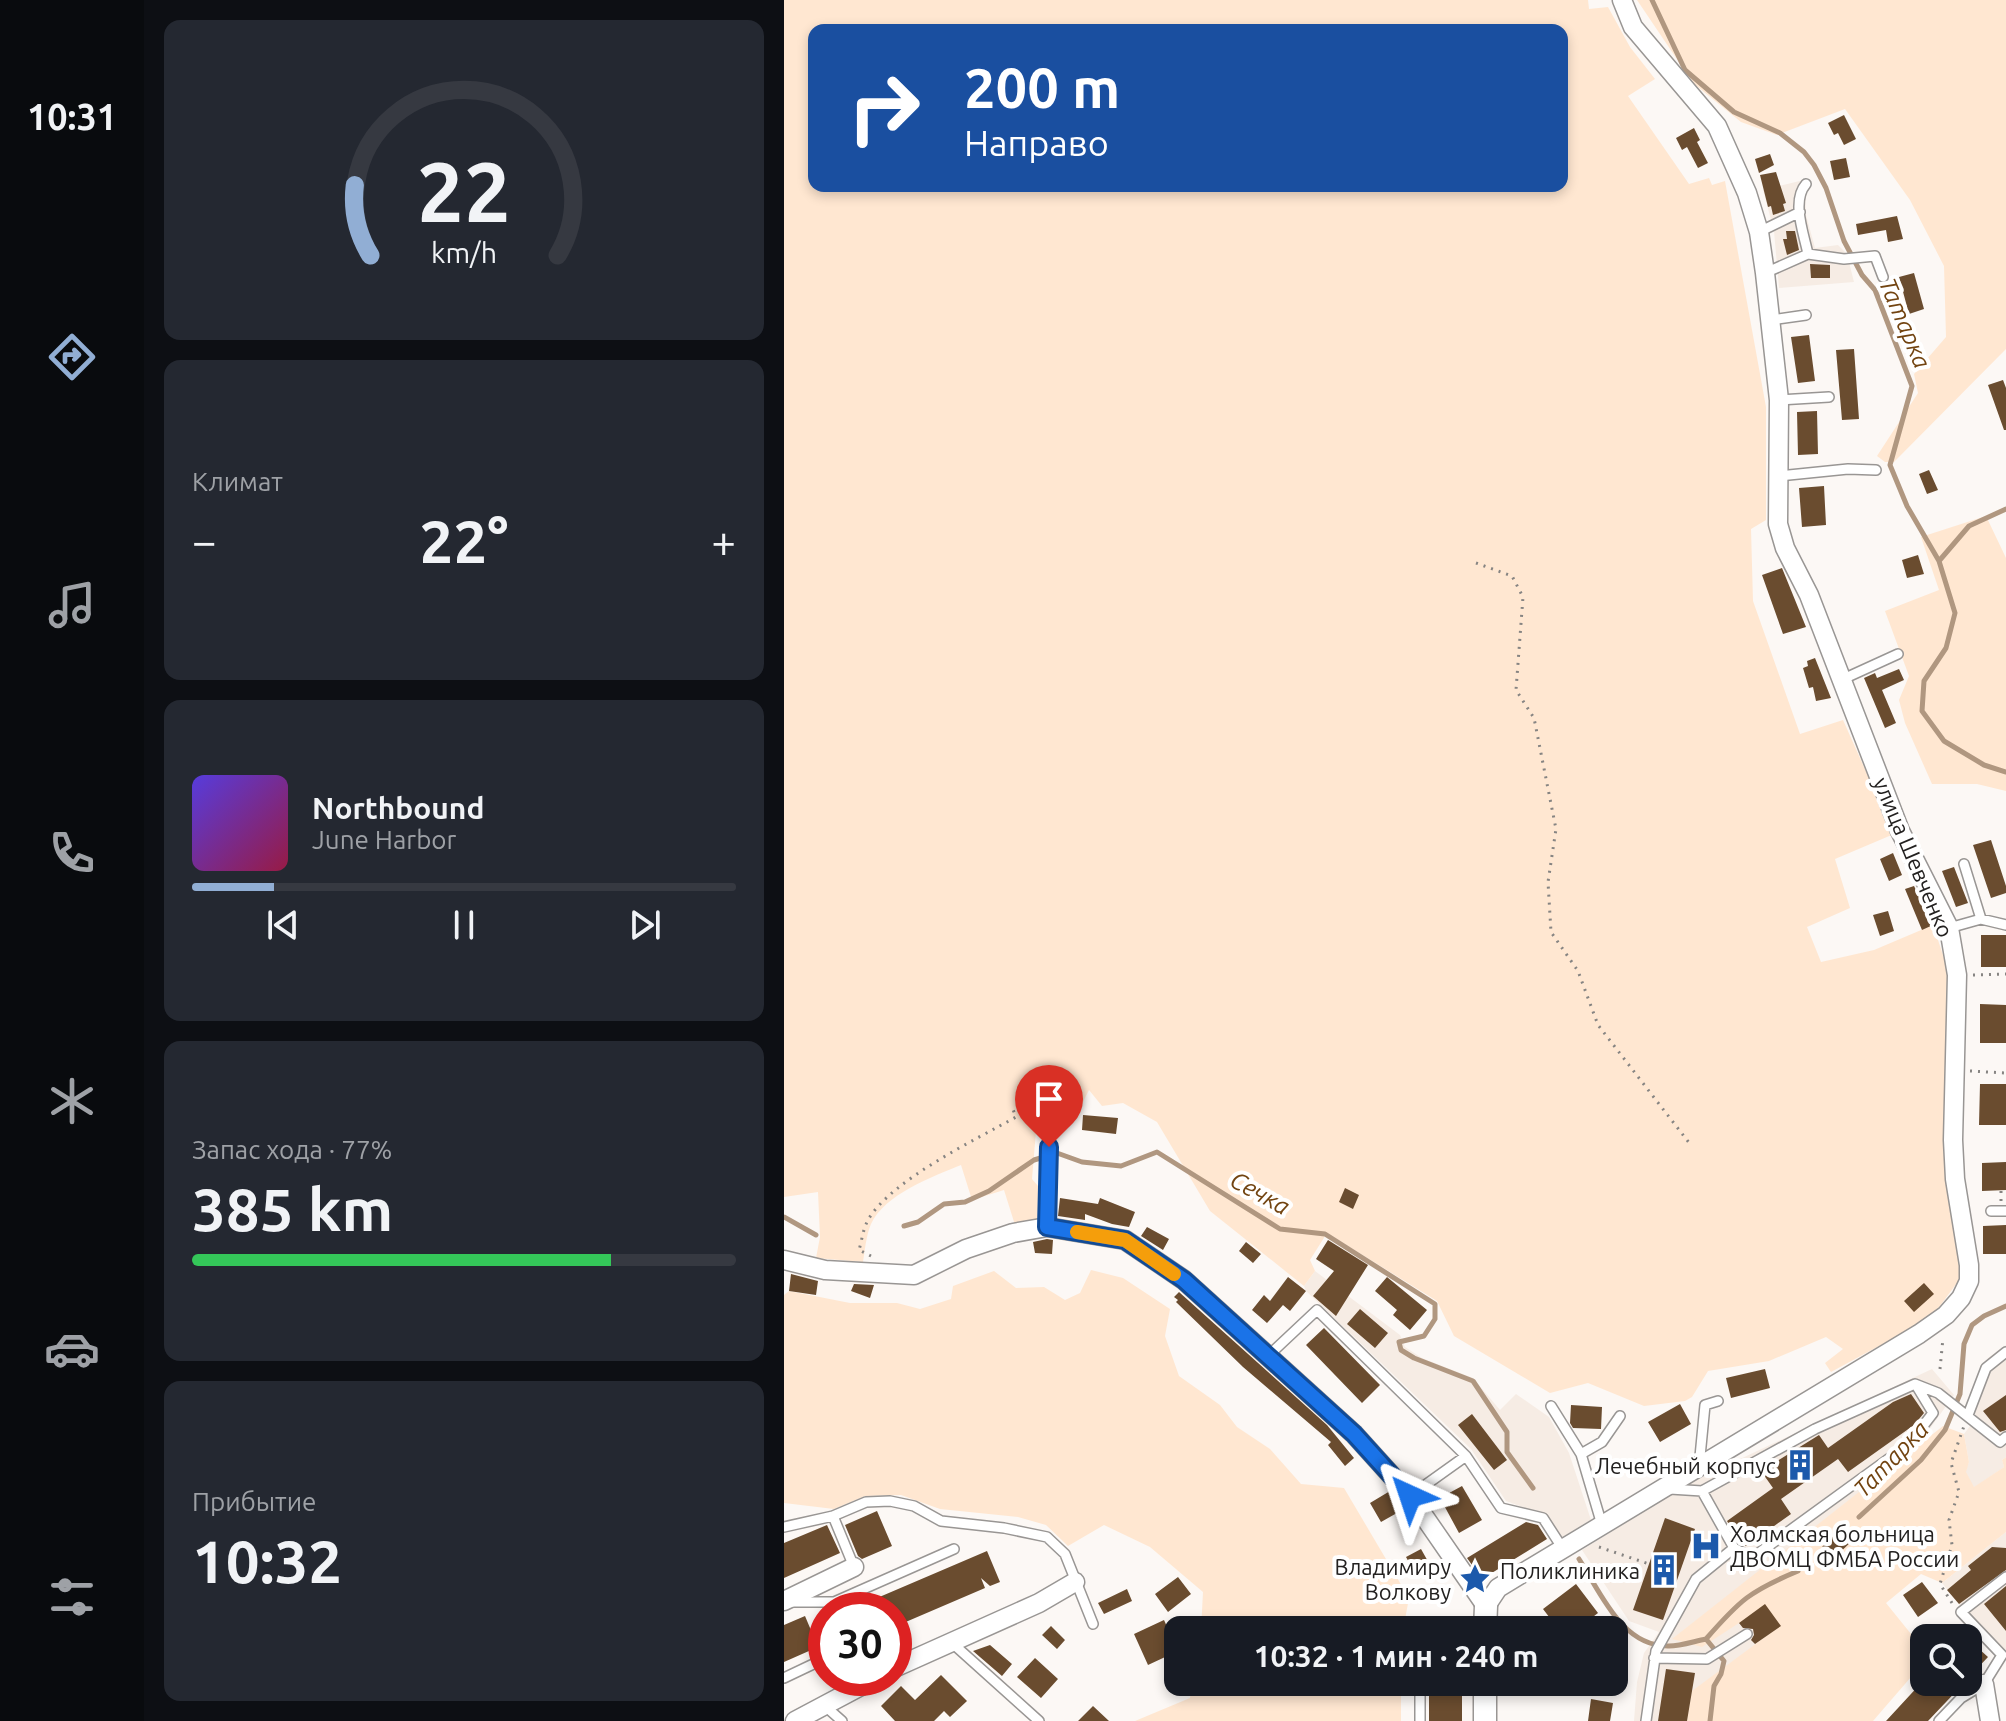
<!DOCTYPE html>
<html lang="ru">
<head>
<meta charset="utf-8">
<style>
  :root { --surface:#171b24; --page:#242831; --text:#f1f3f6; --muted:#9ea1a6; --line:#363941; --accent:#91aed4 }
  body { margin:0; font-family:Ubuntu,sans-serif; background:var(--page); color:var(--text); height:100vh; display:flex; flex-direction:column; font-size:30px; white-space:nowrap }
  * { box-sizing:border-box; margin:0 }
  p { font-size:26px; color:var(--muted) }
  .icon { flex:none; width:44px; height:44px; fill:none; stroke:currentColor; stroke-width:2; stroke-linecap:round; stroke-linejoin:round }
  .map { position:relative; flex:1; overflow:hidden }
  .drawer { display:flex; flex-direction:column; gap:20px; padding:20px; background:#0d0f14; width:640px }
  .drawer>* { flex:none }
  .guide { position:absolute; left:24px; top:24px; width:760px; height:168px; border-radius:16px; box-shadow:0 4px 12px #0003; background:#1a4fa0; color:#fff; overflow:hidden }
  .fabs { position:absolute; left:1126px; top:1624px; display:grid; gap:16px }
  .fabs a { display:grid; place-items:center; width:72px; height:72px; border-radius:16px; background:var(--surface); box-shadow:0 4px 12px #0003; font-size:40px }
  .speed { position:absolute; left:24px; top:1592px; display:flex; gap:16px; font-size:40px; font-weight:700; text-align:center }
  .speed>* { display:grid; place-content:center; width:104px; height:104px; border-radius:50%; background:var(--surface); box-shadow:0 4px 12px #0003; line-height:1 }
  .speed .limit { border:12px solid #d22; background:#fff; color:#111 }
  .pin { position:absolute; display:grid; place-items:center; width:68px; height:68px; color:#fff; margin:-82px -34px; border-radius:50% 50% 50% 0; rotate:-45deg; box-shadow:0 0 8px #0007 }
  .pin .icon { rotate:45deg }
  .me { position:absolute; width:88px; margin:-44px; rotate:318deg; stroke-linejoin:round; filter:drop-shadow(0 0 6px #0008) }
  .turn { display:flex; align-items:center; gap:28px; height:168px; padding:0 24px; font-size:36px }
  .turn .icon { width:104px; height:104px; stroke-width:2.5 }
  .turn b { display:block; font-size:56px; line-height:68px }
  .big { font-size:60px; font-weight:700; line-height:1.1 }
  .drawer .widget { flex:1; display:flex; flex-direction:column; justify-content:center; gap:12px; min-width:0; padding:0 28px; border-radius:16px; background:var(--page) }
  .drawer .dial { align-items:center; gap:0 }
  .dial svg { height:208px; overflow:visible; fill:none; stroke:var(--line); stroke-width:7; stroke-linecap:round; text-anchor:middle }
  .dial text { fill:var(--text); stroke:none }
  .song { display:flex; align-items:center; gap:24px }
  .cover { width:96px; height:96px; border-radius:12px; background:linear-gradient(135deg,hsl(250 70% 55%),hsl(340 70% 35%)) }
  .played { height:8px; border-radius:4px; background:linear-gradient(90deg,var(--accent) 15%,var(--line) 15%) }
  .keys { display:flex; justify-content:space-around; direction:ltr }
  .heat { display:flex; justify-content:space-between; align-items:center; font-size:44px; direction:ltr }
  .charge { height:12px; border-radius:6px; background:linear-gradient(90deg,#34c759 77%,var(--line) 0) }
  .trip { position:absolute; left:380px; top:1616px; width:464px; height:80px; border-radius:16px; background:var(--surface); box-shadow:0 4px 12px #0003; font-weight:700; line-height:80px; text-align:center }
  main { display:flex; flex:1; min-height:0 }
  .tab-bar { display:flex; flex-direction:column; width:144px; justify-content:space-around; align-items:center; background:#090b0e; color:var(--muted) }
  .tab-bar .icon { width:56px; height:56px }
  .tab-bar .selected { color:var(--accent) }
  .tab-bar b { font-size:36px; color:var(--text) }
  .map>svg:first-child { display:block }
</style>
</head>
<body>
<main>
<nav class="tab-bar">
<b>10:31</b>
<svg class="icon selected" aria-label="directions" viewBox="0 0 24 24"><path d="M12 3l9 9-9 9-9-9zM9 14v-3h6M13 9l2 2-2 2"/></svg>
<svg class="icon" aria-label="music" viewBox="0 0 24 24"><path d="M9 18V5l10-2v13"/><circle cx="6" cy="18" r="3"/><circle cx="16" cy="16" r="3"/></svg>
<svg class="icon" aria-label="phone" viewBox="0 0 24 24"><path d="M5 4h4l2 5-3 2q2 4 5 5l2-3 5 2v4C11 20 4 13 5 4z"/></svg>
<svg class="icon" aria-label="climate" viewBox="0 0 24 24"><path d="M12 3v18M4 7l16 10M4 17L20 7"/></svg>
<svg class="icon" aria-label="car" viewBox="0 0 24 24"><path d="M5 17H2v-5l4-1 3-4h7l3 4 3 1v5h-3M9 17h6M6 11h13"/><circle cx="7" cy="17" r="2"/><circle cx="17" cy="17" r="2"/></svg>
<svg class="icon" aria-label="filters" viewBox="0 0 24 24"><path d="M4 7h16M4 17h16"/><circle cx="9" cy="7" r="2"/><circle cx="15" cy="17" r="2"/></svg>
</nav>
<section class="drawer">
<div class="widget dial"><svg viewBox="0 0 100 80">
<path d="M14 69A42 42 0 1 1 86 69"/>
<path d="M14 69A42 42 0 0 1 8 42" stroke="#91aed4"/>
<text x="50" y="56" font-size="32" font-weight="700">22</text>
<text x="50" y="72" font-size="11">km/h</text>
</svg></div>
<div class="widget"><p>Климат</p>
<div class="heat"><a>−</a><b class="big">22°</b><a>+</a></div>
</div>
<div class="widget">
<div class="song"><i class="cover"></i><div><b>Northbound</b><p>June Harbor</p></div></div>
<div class="played"></div>
<div class="keys"><svg class="icon" aria-label="previous" viewBox="0 0 24 24"><path d="M18 5L8 12l10 7zM5 5v14"/></svg><svg class="icon" aria-label="pause" viewBox="0 0 24 24"><path d="M8 5v14M16 5v14"/></svg><svg class="icon" aria-label="next" viewBox="0 0 24 24"><path d="M6 5l10 7-10 7zM19 5v14"/></svg></div>
</div>
<div class="widget"><p>Запас хода · 77%</p><b class="big">385 km</b><div class="charge"></div></div>
<div class="widget"><p>Прибытие</p><b class="big">10:32</b></div>
</section>
<div class="map">
<svg width="1222" height="1721" viewBox="0 0 1222 1721">
  <rect width="100%" height="100%" fill="#fcf8f5"/>
  <path fill="#f6ece4" d="M1024,179l2,6 -5,6 1,24 9,33 23,-3 9,9 7,28 -75,6 -5,-57 -11,-41z
    M531,1271l85,64 5,12 17,11 51,20 27,32 16,-16 33,23 20,36 22,67 -32,19 -14,-24 -39,-14 -35,-52 -165,-158 -2,-5z
    M1222,1345v112l-4,3 2,7 -30,21 -9,-16 4,-10 -5,-28 12,-16 -4,-25 16,-35z
    M1148,1369l22,26 -169,236 -85,90h-66l3,-39 7,-29 15,-21 -30,-11 -47,-71 107,-67z
    M1222,1532v118l-7,-4 -29,-28 -28,-35z"/>
  <path fill="#ffe7d1" fill-rule="evenodd" d="M0,0h804l1,9 19,-2 22,40 25,32 -27,17 61,88 20,-6 3,7 13,-4 41,226v113l-15,9 2,72 47,133 43,-14 51,114 -59,25 15,49 -43,19 14,35 53,-12 59,-25 16,48 1,75 -5,59 1,73 16,96 -25,34 -23,17 -83,45 -6,-9 18,-14 -17,-12 -57,24 -61,10 -16,26 -7,4 -41,5 -56,-23 -38,10 -96,-57 -17,-35 -110,-68 -17,27 5,11 -11,15 -94,-75 -53,-89 -34,-19 -21,3 -13,-16 -11,22 -42,19 -4,48 12,14v25l-3,4 -26,3 -11,-35 -32,10 -11,-35c-29,12 -76,29 -90,59 -5,12 -6,26 -8,38l-47,-4 4,-21 -2,-45 -34,5zM30,30h748v156h-748z
    M853,0h369v349l-112,113h-9l-8,-6 41,-63 -4,-19 32,-37 -2,-71 -34,-66 -65,-91 -68,26 -36,-13 -48,-39z
    M1202,516l20,42v233l-29,-7h-45l-27,-61 -6,-23 10,-24 -24,-65 54,-21 -18,-53z
    M307,1270l32,8 47,31 -5,27 14,40 41,29 17,22 33,22 31,35 43,4 65,110 -6,32h-202l2,-38 -53,-45 -46,-22 -36,21 -22,-21 -28,-8 -78,-8 -39,-14 -36,1 -31,13 -50,-6v-208l5,-4 61,12h47l23,6 31,-10 2,-13 41,-15 22,17 28,-1 21,13 15,-7z
    M1159,1426l21,8 5,28 -3,10 8,15 30,-20 -2,-7 4,-3v75l-64,51 -21,-9 -35,29 38,47v12l-51,59h-186l5,-30 88,-65 -41,-3 -37,24 -30,-8z
    M408,1682h209v39h-266l55,-23z"/>
  <g fill="none" stroke-linecap="round" stroke-linejoin="round">
    <path stroke="#b09780" stroke-width="5" d="M868,0l33,70 49,42 46,21 24,19 10,13 12,23 18,53 18,34 13,15 37,96 -22,79 17,41 32,55 16,52 -9,35 -22,33 -2,30 22,30 40,24 22,7
      M1155,561l30,-35 37,-17
      M0,1217l32,18
      M120,1226l14,-4 26,-18 21,-2 24,-11 45,-31 23,-7 25,9 39,4 36,-14 123,77 45,5 110,70v15l-11,17 -25,6 2,8 13,8 59,23 34,51v20l26,36
      M1075,1517l62,-57 24,-30 15,-36 4,-50 8,-19 12,-9 22,-10
      M795,1559c22,34 43,88 90,87 12,0 26,-5 37,-7
      M922,1639c34,-39 44,-48 92,-68
      M922,1639l18,22 -3,13 -7,12 -4,35"/>
  </g>
  <path fill="#6a4c2f" d="M1060,115l12,24 -12,6 -6,-12 -4,2 -6,-12z
    M910,128l6,12 -3,2 11,21 -10,5 -11,-21 -5,3 -6,-12z
    M986,154l4,11 -15,8 -4,-14z
    M1062,158l4,19 -16,3 -4,-19z
    M992,172l10,31 -3,1 2,7 -12,4 -2,-9 -3,1 -8,-32z
    M1113,216l6,23 -15,3 -2,-12 -28,5 -2,-11z
    M1002,231h9l4,19 -12,5 -4,-16h4z
    M1026,264l20,1v13h-19z
    M1130,273l10,36 -15,5 -10,-37z
    M1025,335l6,46 -17,2 -7,-46z
    M1070,349l5,70 -17,1 -6,-70z
    M1219,380l3,8v42h-2l-16,-45z
    M1033,411l1,43 -20,1 -1,-43z
    M1145,470l9,20 -11,4 -8,-20z
    M1040,486l2,39 -24,2 -3,-39z
    M1134,555l6,19 -17,4 -5,-18z
    M998,568l24,59 -23,7 -21,-59z
    M1031,658l16,40 -15,3 -3,-14 -4,1 -6,-20 5,-2 -1,-5z
    M1115,669l5,11 -22,10 14,33 -11,5 -21,-50 11,-5 2,5z
    M1207,840l15,46v7l-15,5 -18,-53z
    M1109,853l9,22 -13,6 -9,-22z
    M1170,867l14,36 -12,4 -14,-36z
    M1130,886l19,39 -11,5 -17,-41z
    M1104,911l6,20 -14,5 -7,-21z
    M1197,935h25v32h-25z
    M1196,1004l26,1v38h-26z
    M1196,1084h26v41h-27z
    M299,1115l35,3 -2,16 -34,-4z
    M1222,1162v28l-24,1v-28z
    M561,1188l14,7 -6,14 -14,-7z
    M276,1198l38,6 2,-6 35,14 -6,15 -17,-3 -27,-10v6l-27,-4z
    M1222,1225v29h-23v-28z
    M363,1227l22,12 -6,11 -22,-14z
    M263,1239l6,1 -1,14 -17,-1 -2,-11z
    M544,1240l40,25 -32,51 -23,-20 21,-25 -18,-12z
    M462,1242l15,12 -8,9 -14,-12z
    M7,1274l27,7 -2,14 -27,-4z
    M504,1277l18,14 -16,20 -7,-6 -16,18 -15,-13 12,-15 6,6z
    M603,1277l40,33 -17,20 -17,-15 4,-5 -22,-19z
    M1140,1283l10,11 -20,18 -10,-11z
    M70,1284l20,1 -4,13 -19,-7z
    M395,1292l148,133 27,33 -9,8 -17,-21 3,-3 -88,-75 -67,-65 2,-2 -4,-3z
    M576,1309l28,24 -13,15 -28,-24z
    M540,1328l56,57 -18,18 -56,-58z
    M981,1369l5,19 -39,10 -5,-20z
    M1127,1394l13,19 -10,12 -66,47 -10,-13 -57,40 10,15 -45,32 -6,-4 -13,-21 46,-33 -12,-17 58,-36 9,13 65,-46z
    M1222,1395v35l-6,2 -17,-21z
    M896,1404l11,20 -31,18 -12,-20z
    M787,1405l31,2 -1,22 -28,-1 -3,-5z
    M688,1414l35,46 -13,10 -36,-45z
    M678,1486l20,34 -23,13 -19,-35z
    M606,1491l14,18 -23,13 -11,-19z
    M93,1511l15,35 -30,13 -4,-3 -13,-31z
    M881,1518l30,11 -32,91 -30,-10z
    M742,1522l12,3 9,14 -65,40 -15,-21z
    M43,1525l13,28 -56,25v-35z
    M1059,1527l11,12 -21,20 -11,-12z
    M1208,1547l14,1v22l-47,34 -12,-14 24,-20 -3,-4z
    M637,1549l9,16 -15,8 -9,-16z
    M203,1551l13,31 -10,4 -9,-8 4,10 -91,39v-17h-45z
    M394,1577l13,17 -23,18 -13,-18z
    M1138,1582l16,21 -20,14 -15,-22z
    M792,1584l22,29 -22,17h-17l-16,-21z
    M1222,1586v45l-22,-27z
    M343,1589l5,12 -28,13 -6,-11z
    M981,1604l16,22 -26,18 -4,-4 3,-5 -1,-6 -10,-1 -4,-5z
    M21,1616l13,31 -34,15v-37z
    M380,1620l14,31 -30,14 -14,-31z
    M267,1626l14,14 -8,9 -15,-14z
    M1184,1639l20,18 -20,21z
    M206,1645l22,19 -10,12 -29,-25z
    M251,1658l23,21 -17,19 -24,-21z
    M882,1669l29,4 -8,48h-29z
    M157,1675l26,26 -17,16 -6,-6 -10,10h-39l-14,-15 20,-20 14,14z
    M645,1682h33v39h-33z
    M1138,1682h43l-37,39h-42z
    M807,1699l22,4 -3,18h-22z
    M309,1706l16,15h-31z"/>
  <g fill="none" stroke-linecap="round" stroke-linejoin="round">
    <defs>
      <path id="service" d="M1022,184c-15,17 -2,50 2,70
        M975,232l41,-20
        M981,273l43,-19 36,5 31,-3 8,21
        M987,320l35,-5
        M995,400l50,-3
        M995,476l69,-7 28,1
        M1057,680l57,-26
        M1180,864l17,55
        M1165,928l32,-9 25,6
        M1207,1211h15
        M263,1227l2,-80
        M483,1357l50,-47 149,146 35,52 42,10 20,31
        M767,1406l30,48 21,71
        M1184,1415l18,-47 20,-16
        M797,1454l21,-12 18,-26
        M915,1467l6,-62 13,-4
        M886,1489l32,2 113,-62 100,-45 23,9 62,49 6,-5
        M918,1491l32,57 18,10 157,-114 24,-31 -17,-28
        M626,1496l56,-40
        M0,1527l49,-11
        M70,1567l-21,-51 33,-14 24,-1 24,5 27,15 63,7 43,9 18,17 28,70
        M7,1602h43l120,-53
        M637,1630l27,-2
        M167,1642l88,79
        M870,1658l53,1 40,-25
        M0,1678l42,-20
        M41,1706l17,15
        M636,1721v-39
        M862,1721l10,-70 40,-72 38,-31
        M1155,1721l22,-23 23,-14 18,-29 -41,-43 45,-35"/>
      <path id="minor" d="M0,1260l41,10 89,5 52,-26 47,-16 34,-6 78,13 59,40 170,154 56,62 76,110 12,-18 421,-254 27,-19 15,-17 8,-17v-16l-14,-86 -2,-39 4,-165 -8,-47 -49,-97 -91,-236 -24,-47 -7,-24 1,-124 -14,-127 -6,-41 -12,-39 -30,-67 -84,-99 -11,-27
        M0,1601l70,-34
        M110,1668l145,-65 36,-21
        M1200,1684l6,37
        M11,1721l81,-43"/>
      <path id="tertiary" d="M701,1630l1,-24
        M701,1682v39"/>
    </defs>
    <use href="#service" stroke="#999694" stroke-width="12"/>
    <use href="#minor" stroke="#999694" stroke-width="21"/>
    <use href="#tertiary" stroke="#999694" stroke-width="25"/>
    <path stroke="#868482" stroke-width="3" stroke-dasharray="2 6" stroke-linecap="butt" d="M692,563l36,13 11,21 -7,93 18,28 22,111 -8,53 3,50 27,39 20,54 92,119
      M1189,975l33,-1
      M1186,1071l36,2
      M1217,1191v11
      M87,1256l-12,-6c3,-10 4,-21 9,-30 23,-40 107,-80 148,-103l-4,-10
      M1156,1369l3,-31
      M815,1547l50,17
      M1168,1603l-12,-19 12,-39 -3,-25 10,-28 -8,-29 13,-37"/>
    <use href="#service" stroke="#fff" stroke-width="9"/>
    <use href="#minor" stroke="#fff" stroke-width="18"/>
    <use href="#tertiary" stroke="#fff" stroke-width="22"/>
  </g>
  <g fill="none" stroke-linecap="round" stroke-linejoin="round">
    <defs>
      <path id="route" d="M265,1147l-2,80 78,13 59,40 170,154 56,62"/>
    </defs>
    <use href="#route" stroke="#114b97" stroke-width="20"/>
    <use href="#route" stroke="#1a73e8" stroke-width="14"/>
    <path stroke="#f59e0b" stroke-width="14" d="M293,1232l48,8 49,34"/>
  </g>
  <defs>
    <symbol id="building-bare" viewBox="-9 -9 18 18"><path d="M-4-6H4V6H1V3H-1V6H-4ZM-2.5-4.3h1.7v1.8h-1.7ZM.8-4.3h1.7v1.8H.8ZM-2.5-1h1.7V.8h-1.7ZM.8-1h1.7V.8H.8Z" fill="#1c59ab" stroke="#fff" stroke-width="2.5" paint-order="stroke"/></symbol>
    <symbol id="hospital-bare" viewBox="-9 -9 18 18"><path d="M-5-5h3v3.5h4V-5h3V5h-3V1.5h-4V5h-3Z" fill="#1c59ab" stroke="#fff" stroke-width="2.5" paint-order="stroke"/></symbol>
    <symbol id="sight-bare" viewBox="-9 -9 18 18"><path d="M0-6L1.8-2.2L6-1.7L2.9 1.2L3.7 5.4L0 3.3L-3.7 5.4L-2.9 1.2L-6-1.7L-1.8-2.2Z" fill="#1c59ab" stroke="#fff" stroke-width="2.5" paint-order="stroke"/></symbol>
  </defs>
  <g fill-rule="evenodd">
    <use href="#building-bare" x="994" y="1443" width="44" height="44"/>
    <use href="#hospital-bare" x="900" y="1524" width="44" height="44"/>
    <use href="#building-bare" x="858" y="1548" width="44" height="44"/>
    <use href="#sight-bare" x="669" y="1557" width="44" height="44"/>
  </g>
  <g text-anchor="middle" dominant-baseline="central" stroke-width="8" stroke-linejoin="round" paint-order="stroke">
    <g font-size="22" fill="#232120" stroke="#fff">
      <text transform="translate(1130 857) rotate(67)">улица Шевченко</text>
    </g>
    <g font-size="22" fill="#232120" stroke="#fff" text-anchor="end">
      <text x="992" y="1465">Лечебный корпус</text>
      <text x="946" y="1533" text-anchor="start">Холмская больница<tspan x="946" dy="25">ДВОМЦ ФМБА России</tspan></text>
      <text x="667" y="1566">Владимиру<tspan x="667" dy="25">Волкову</tspan></text>
      <text x="856" y="1570">Поликлиника</text>
    </g>
    <g font-size="24" font-style="italic" fill="#724411" stroke="#fff">
      <text transform="translate(1121 323) rotate(67)">Татарка</text>
      <text transform="translate(476 1193) rotate(29)">Сечка</text>
      <text transform="translate(1107 1459) rotate(-46)">Татарка</text>
    </g>
  </g>
</svg>
<div class="fabs">
<a><svg class="icon" aria-label="search" viewBox="0 0 24 24"><circle cx="10" cy="10" r="6"/><path d="M15 15l6 6"/></svg></a>
</div>
<div class="speed"><div class="limit">30</div></div>
<div class="pin" style="left:265px;top:1147px;background:#d93025"><svg class="icon" aria-label="arrive" viewBox="0 0 24 24"><path d="M6 21V4h12l-3 4 3 4H6"/></svg></div>
<svg class="me" style="left:626px;top:1496px" viewBox="-20 -20 40 40"><path d="M0-17L14 15 0 8-14 15z" fill="#1a73e8" stroke="#fff" stroke-width="4"/></svg>
<div class="trip">10:32 · 1 мин · 240 m</div>
<div class="guide">
<div class="turn"><svg class="icon" aria-label="right" viewBox="0 0 24 24"><path d="M7 20v-9h11M14 6l5 5-5 5"/></svg><div><b>200 m</b>Направо</div></div>
</div>
</div>
</main>
</body>
</html>
